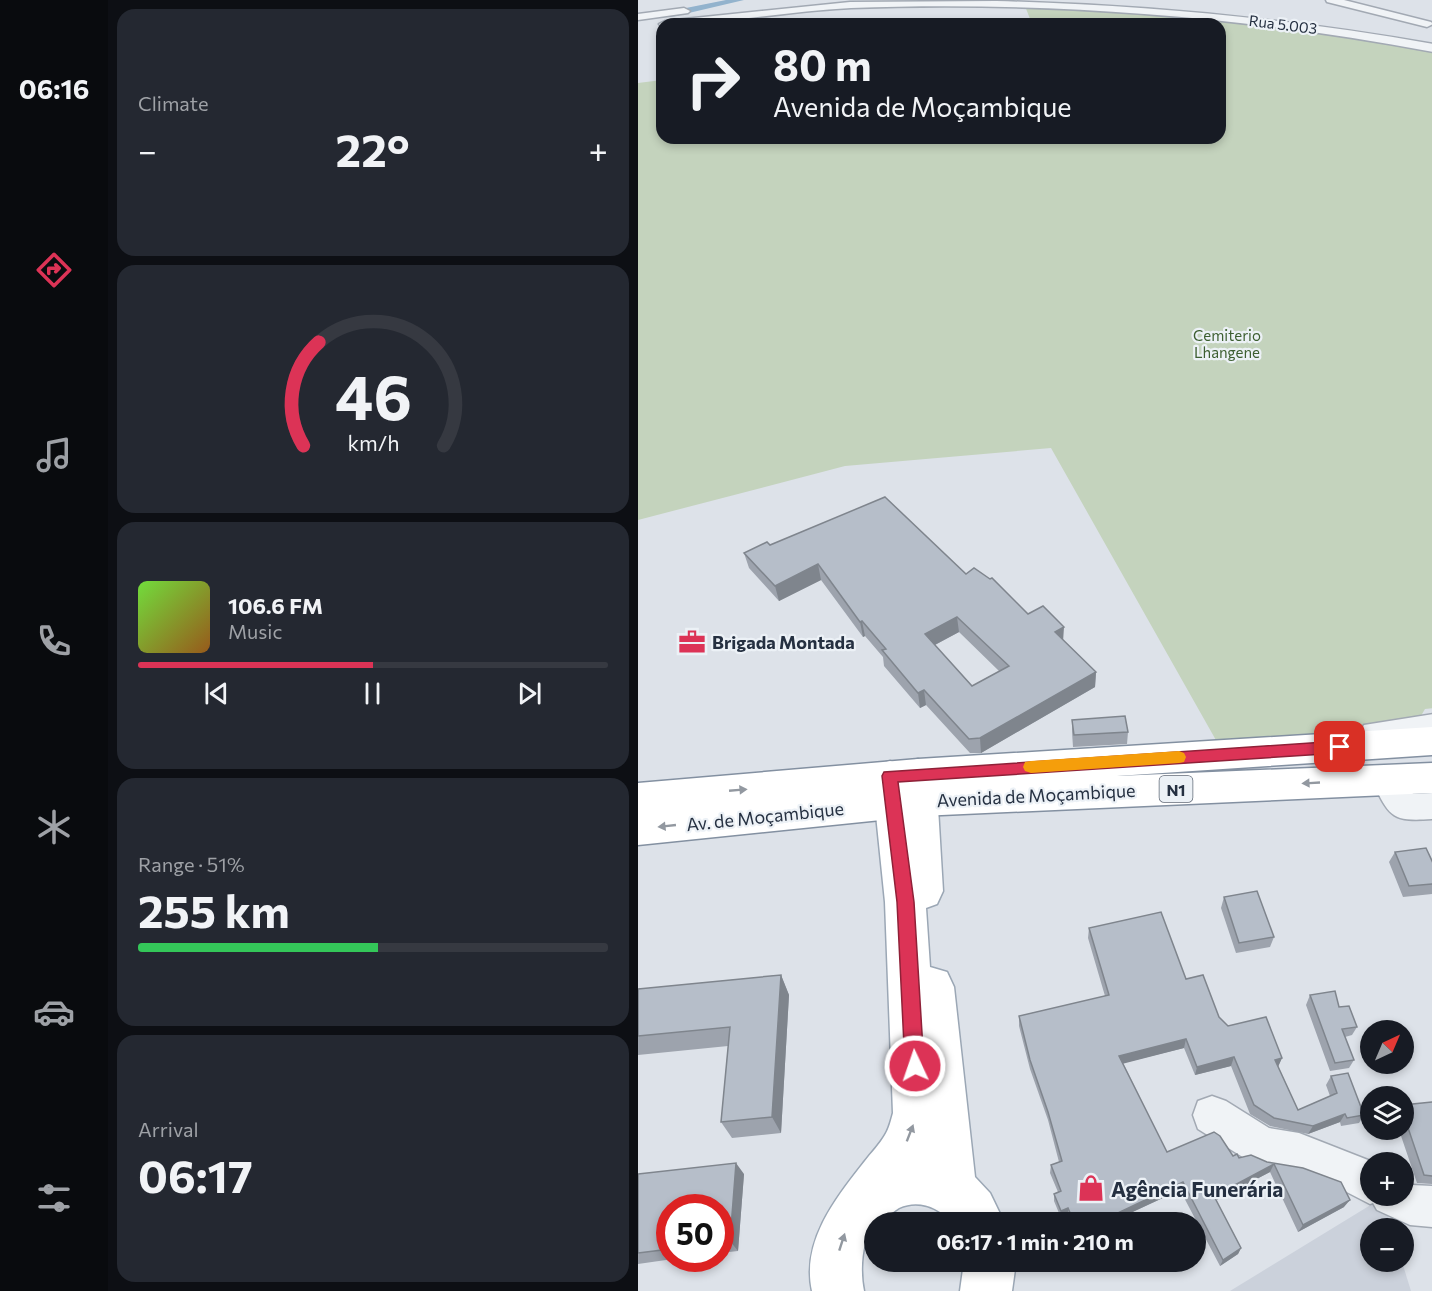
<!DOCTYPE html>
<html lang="en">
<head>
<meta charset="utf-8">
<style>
  :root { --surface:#171b24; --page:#242831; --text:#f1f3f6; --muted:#9ea1a6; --line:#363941; --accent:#dc3356 }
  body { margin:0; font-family:Commissioner,sans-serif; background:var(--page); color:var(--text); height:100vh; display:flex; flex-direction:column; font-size:22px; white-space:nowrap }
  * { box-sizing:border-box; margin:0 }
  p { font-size:20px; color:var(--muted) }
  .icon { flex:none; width:33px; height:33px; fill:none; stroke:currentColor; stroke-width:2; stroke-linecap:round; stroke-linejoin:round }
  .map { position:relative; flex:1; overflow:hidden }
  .sheet { display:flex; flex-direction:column; gap:9px; padding:9px; background:#0d0f14; width:530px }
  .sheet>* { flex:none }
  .banner { position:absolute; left:18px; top:18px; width:570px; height:126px; border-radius:18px; box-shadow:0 3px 9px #0003; background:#171b24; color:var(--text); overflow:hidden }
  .needle { width:39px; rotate:44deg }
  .fabs { position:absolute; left:722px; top:1020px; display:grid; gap:12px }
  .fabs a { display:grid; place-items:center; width:54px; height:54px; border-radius:50%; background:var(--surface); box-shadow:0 3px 9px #0003; font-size:30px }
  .speed { position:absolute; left:18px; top:1194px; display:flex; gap:12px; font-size:30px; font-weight:700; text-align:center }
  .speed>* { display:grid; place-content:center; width:78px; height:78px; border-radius:50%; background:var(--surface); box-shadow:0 3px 9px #0003; line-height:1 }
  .speed .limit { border:9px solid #d22; background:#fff; color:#111 }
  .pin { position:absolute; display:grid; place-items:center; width:51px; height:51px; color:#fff; margin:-26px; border-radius:12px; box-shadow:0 3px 9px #0006 }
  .me { position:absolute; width:66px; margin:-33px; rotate:357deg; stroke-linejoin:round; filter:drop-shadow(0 0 4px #0008) }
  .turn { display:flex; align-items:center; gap:21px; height:126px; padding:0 18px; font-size:27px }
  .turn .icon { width:78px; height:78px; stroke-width:2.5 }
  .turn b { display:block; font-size:42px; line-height:51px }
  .big { font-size:45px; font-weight:700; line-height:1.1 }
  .sheet .card { flex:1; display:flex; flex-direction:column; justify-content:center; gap:9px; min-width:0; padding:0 21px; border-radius:18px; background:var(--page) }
  .sheet .dial { align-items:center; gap:0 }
  .dial svg { height:156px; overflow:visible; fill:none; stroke:var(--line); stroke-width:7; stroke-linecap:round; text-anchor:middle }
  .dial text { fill:var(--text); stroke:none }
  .song { display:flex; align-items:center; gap:18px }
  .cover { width:72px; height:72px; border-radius:9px; background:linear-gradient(135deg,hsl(100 70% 55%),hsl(30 70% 35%)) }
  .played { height:6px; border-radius:3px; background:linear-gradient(90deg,var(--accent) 50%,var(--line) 50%) }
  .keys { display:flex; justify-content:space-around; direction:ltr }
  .heat { display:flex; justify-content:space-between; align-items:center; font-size:33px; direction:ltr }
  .charge { height:9px; border-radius:4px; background:linear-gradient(90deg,#34c759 51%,var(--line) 0) }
  .trip { position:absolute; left:226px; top:1212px; width:342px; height:60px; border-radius:30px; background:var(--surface); box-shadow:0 3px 9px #0003; font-weight:700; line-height:60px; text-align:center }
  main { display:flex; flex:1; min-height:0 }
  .menu { display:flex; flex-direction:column; width:108px; justify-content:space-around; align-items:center; background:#090b0e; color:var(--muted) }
  .menu .icon { width:42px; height:42px }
  .menu .selected { color:var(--accent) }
  .menu b { font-size:27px; color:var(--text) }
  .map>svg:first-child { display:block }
</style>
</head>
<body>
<main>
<nav class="menu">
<b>06:16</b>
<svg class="icon selected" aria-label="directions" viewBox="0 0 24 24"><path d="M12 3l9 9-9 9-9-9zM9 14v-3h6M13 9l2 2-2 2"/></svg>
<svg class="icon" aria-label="music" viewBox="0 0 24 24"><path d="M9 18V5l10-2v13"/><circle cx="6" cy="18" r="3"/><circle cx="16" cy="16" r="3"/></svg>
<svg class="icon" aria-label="phone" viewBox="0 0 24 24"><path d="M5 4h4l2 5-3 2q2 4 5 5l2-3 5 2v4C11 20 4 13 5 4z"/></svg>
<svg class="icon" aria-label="climate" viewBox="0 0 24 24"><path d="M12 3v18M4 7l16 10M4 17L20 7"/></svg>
<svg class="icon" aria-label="car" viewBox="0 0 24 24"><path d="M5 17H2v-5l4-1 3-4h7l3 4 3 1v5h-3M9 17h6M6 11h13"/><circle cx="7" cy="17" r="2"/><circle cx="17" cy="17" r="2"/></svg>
<svg class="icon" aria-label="filters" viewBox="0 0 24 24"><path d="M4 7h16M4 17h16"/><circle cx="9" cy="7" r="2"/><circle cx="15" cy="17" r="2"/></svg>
</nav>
<section class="sheet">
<div class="card"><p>Climate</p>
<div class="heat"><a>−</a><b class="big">22°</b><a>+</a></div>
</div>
<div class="card dial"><svg viewBox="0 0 100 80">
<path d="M14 69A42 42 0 1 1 86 69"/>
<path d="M14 69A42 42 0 0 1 22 16" stroke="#dc3356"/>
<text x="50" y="56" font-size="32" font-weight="700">46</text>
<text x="50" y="72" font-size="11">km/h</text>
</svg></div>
<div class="card">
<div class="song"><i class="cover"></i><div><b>106.6 FM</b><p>Music</p></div></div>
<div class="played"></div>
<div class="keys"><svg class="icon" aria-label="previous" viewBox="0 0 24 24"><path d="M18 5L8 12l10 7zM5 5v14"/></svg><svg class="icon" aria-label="pause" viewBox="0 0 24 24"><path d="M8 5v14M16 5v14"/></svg><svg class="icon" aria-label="next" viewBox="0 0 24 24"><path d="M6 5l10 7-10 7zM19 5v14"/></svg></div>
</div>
<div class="card"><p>Range · 51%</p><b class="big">255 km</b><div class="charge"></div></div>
<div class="card"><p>Arrival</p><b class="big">06:17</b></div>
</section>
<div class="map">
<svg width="795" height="1291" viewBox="0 0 795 1291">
  <rect width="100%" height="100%" fill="#dde2e9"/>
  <path fill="#cbd1db" d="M744,1198l10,30h-22v34h32l9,29h-181z"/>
  <path fill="#c4d3bd" d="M387,6l153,7 254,36 1,659 -8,1 -10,17 -198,16 -166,-294 -206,18 -207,54v-437l24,-3v58h558v-114h-188z"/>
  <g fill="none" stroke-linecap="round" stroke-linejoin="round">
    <path fill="#93b3cd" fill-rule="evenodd" d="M88,0h18l-68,16 -38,4v-6l38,-4z"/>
    <defs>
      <path id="minor" d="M688,0h18l87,22 2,2 -6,3 -100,-25z
        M358,1c147,4 291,17 437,43v8c-192,-36 -387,-51 -582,-44 -63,3 -125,16 -189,16v3l-3,-3 6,-3 185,-19z
        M46,8l6,3 -2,2 -50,7v-6z
        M795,714v22l-59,9 -10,-4 -5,-8 5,-8z
        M748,767l11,3 16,24 20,-1v26c-43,3 -43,-2 -62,-40l4,-9z
        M574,1096l14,5 43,27 30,5 74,29h-3v34h33v-15l9,4 21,1v41l-23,-2 -33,-15 -4,-7 -3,1 -31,-16 -40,-15 -36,-6 -14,-6 -51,-32 -5,-14 5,-14z"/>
      <path id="major" d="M280,759l13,4 5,11 7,117 -6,13 -11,4 4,59 17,5 7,15 21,190 15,16 14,29h-53c-12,-15 -33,-23 -52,-14 -8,5 -16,14 -24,14 0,9 -7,13 -10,22 -4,14 -4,33 -1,47h-52c-11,-50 24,-93 53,-130 6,-8 15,-17 20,-26 4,-6 6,-15 8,-22l-8,-211 -13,-126 5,-11 13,-4 14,5 1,-3z
        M326,1262h52l-4,29h-52z"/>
      <path id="highway" d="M795,727v28l-316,21 316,-13v30l-513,23 -282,29v-62l280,-24z"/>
    </defs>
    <use href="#minor" stroke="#a2a9b3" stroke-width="3"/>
    <use href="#major" stroke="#9ba7b5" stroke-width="3"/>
    <use href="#highway" stroke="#8390a1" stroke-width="3"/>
    <use href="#minor" fill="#f0f3f6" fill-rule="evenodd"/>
    <use href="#major" fill="#fff" fill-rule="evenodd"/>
    <use href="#highway" fill="#fff" fill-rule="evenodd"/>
  </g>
  <path fill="#9da3ad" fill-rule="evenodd" d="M132,545l196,29 62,40 35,26 33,32 -1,15 -114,66h-11l-44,-48 -6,3 -36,-42 -1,-9 -18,-21 -2,1 -42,-57 -42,21 -30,-33 -5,-15zM321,632l40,39 -27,15 -37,-41z
    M434,720l56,12 -1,12 -54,3 -1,-15z
    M757,852l38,11v31l-30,3 -14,-35z
    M586,897l50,40 -4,10 -34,6 -15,-45z
    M451,928l97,51 33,38 9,9 54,32 -4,8 20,44 32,-14 -4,-11 5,-9 33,39 -5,8 -18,3 -1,-4 -32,12 -38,-8 -20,-12 -19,-48 -36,9 -11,-27 -61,15 44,89 66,4 6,2 64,10 41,39 -46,25 -28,-60 -54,28 25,48 -3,6 -18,12 -40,-76 -69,32h-40l-3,-7 -7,3 -7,-17v-7l4,-2 -8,-19 1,-8 8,-3 -11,-42 -18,-51 -11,-43v-10l86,-20 -17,-58z
    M143,975l8,20 -8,138 -49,5 -11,-16 7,-76 -90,9v-66z
    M672,995l29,12 18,20 -5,8 -7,2 9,23 -5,8 -19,3 -24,-66z
    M795,1102v82l-16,-1 -18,-53h4v-25z
    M0,1174h106l-6,77 -18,2v-45h-50v50h10l-42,6z"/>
  <path fill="#7f858d" d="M180,564l3,16 -42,21 -4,-15z
    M319,617l2,15 -32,17 -2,-15z
    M224,621l3,15 -2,1 -3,-15z
    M426,627l-1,15 -8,-10z
    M458,672l-1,15 -114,66 -1,-15z
    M286,690l2,15 -6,3 -2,-15z
    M143,975l8,20 -8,138 -9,-16z
    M548,1039l-2,9 -66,17 1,-9z
    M596,1057l-3,9 -36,9 2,-8z
    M644,1058l-4,9 -3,-7z
    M707,1114l-5,8 -32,12 5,-8z
    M98,1163l8,11 -6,77 -8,-10z
    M636,1164l-4,8 -59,31 3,-7z
    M545,1182l-3,8 -69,32h-12z
    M712,1200l-6,7 -46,25 5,-7z
    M430,1208v7l-7,3v-7z
    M603,1248l-3,6 -18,12 3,-6z"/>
  <path fill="#b6bec9" stroke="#7f858d" stroke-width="1.5" fill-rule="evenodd" d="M247,497l81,77 8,-6 16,11 2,-1 36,36 15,-8 21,21 -9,5 41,40 -116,66 -11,1 -45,-49 -6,3 -36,-43 4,-1 -24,-28 -2,1 -42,-58 -43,22 -31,-33 23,-11 3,3zM319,617l52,49 -37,20 -47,-52z
    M487,716l3,16 -54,3 -2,-15z
    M788,848l7,15v21l-24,2 -14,-34z
    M619,891l17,46 -35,6 -15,-46z
    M523,912l25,67 17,-4 16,42 9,9 38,-9 16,41 -7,2 23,50 39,-17 -6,-17 17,-3 16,42 -17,3 -2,-4 -32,12 -39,-8 -20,-13 -20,-48 -37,10 -11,-28 -67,17 48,96 47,-20 6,4 13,20 4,-2 2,4 12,-3 16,7 36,6 38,14 9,18 -47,25 -29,-61 -60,32 27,52 -18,12 -40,-78 -84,40h-25l-6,-14 -7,3 -7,-17 7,-3 -10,-26 11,-4 -14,-49 -18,-52 -11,-44 90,-21 -20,-67z
    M143,975l-9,142 -51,5 9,-95 -92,9v-47z
    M697,991l4,16 10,-1 8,21 -15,2 12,31 -19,3 -25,-68z
    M795,1102v74l-9,-1 -21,-62v-8z
    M98,1163l-6,78 -10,1v-34h-50v41l-32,4v-79z"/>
  <defs><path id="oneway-solid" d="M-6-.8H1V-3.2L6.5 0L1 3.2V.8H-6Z" transform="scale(1.5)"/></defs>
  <g fill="#9298a0">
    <use href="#oneway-solid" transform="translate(673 783) rotate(177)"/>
    <use href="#oneway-solid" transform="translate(100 790) rotate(-5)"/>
    <use href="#oneway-solid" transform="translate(29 826) rotate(174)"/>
    <use href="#oneway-solid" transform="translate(272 1133) rotate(-69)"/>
    <use href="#oneway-solid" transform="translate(204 1242) rotate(-72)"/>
  </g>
  <path fill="#dc3356" stroke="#8f2138" stroke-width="1.5" d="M702,741l5,2 2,4 -2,4 -5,2 -442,29 16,120 10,164 -2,7 -7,2 -7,-2 -3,-7 -8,-164 -15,-126 2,-4z"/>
  <path fill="#f59e0b" d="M541,751l5,2 2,4 -2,5 -5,1 -148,10 -6,-2 -2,-4 2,-5 6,-1z"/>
  <defs>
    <symbol id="office-bare" viewBox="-9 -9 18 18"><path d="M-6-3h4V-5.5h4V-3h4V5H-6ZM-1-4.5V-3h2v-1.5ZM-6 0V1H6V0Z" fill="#dc3356" stroke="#ecf1f6" stroke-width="2.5" paint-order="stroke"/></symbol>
    <symbol id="shop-bare" viewBox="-9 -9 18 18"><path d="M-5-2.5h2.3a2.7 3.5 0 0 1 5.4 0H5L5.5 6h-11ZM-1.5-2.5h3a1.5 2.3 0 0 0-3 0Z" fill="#dc3356" stroke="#ecf1f6" stroke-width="2.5" paint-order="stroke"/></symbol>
  </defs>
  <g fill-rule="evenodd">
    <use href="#office-bare" x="35" y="623" width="38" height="38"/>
    <use href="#shop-bare" x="434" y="1169" width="38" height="38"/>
  </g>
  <g text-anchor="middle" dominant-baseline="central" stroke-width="4.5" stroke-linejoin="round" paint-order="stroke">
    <g font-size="15" fill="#253041" stroke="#ecf1f6">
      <text transform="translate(645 24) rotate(7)">Rua 5.003</text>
    </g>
    <g font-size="15" fill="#3c5e30" stroke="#ecf1f6">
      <text x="589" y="335">Cemiterio<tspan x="589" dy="17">Lhangene</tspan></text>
    </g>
    <rect fill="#ecf1f6" stroke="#616a77" stroke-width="1.5" x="521.5" y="776" width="33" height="26" rx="4.5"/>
    <g font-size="16" font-weight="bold" fill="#253041">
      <text x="538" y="789">N1</text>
    </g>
    <g font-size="18" font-weight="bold" fill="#253041" stroke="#ecf1f6" text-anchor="start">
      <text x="74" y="642">Brigada Montada</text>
    </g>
    <g font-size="18" fill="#253041" stroke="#ecf1f6">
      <text transform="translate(398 795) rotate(-3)">Avenida de Moçambique</text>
      <text transform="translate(127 816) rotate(-6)">Av. de Moçambique</text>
    </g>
    <g font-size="21" font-weight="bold" fill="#253041" stroke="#ecf1f6" text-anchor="start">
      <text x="473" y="1188">Agência Funerária</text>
    </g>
  </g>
</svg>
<div class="fabs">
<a><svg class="needle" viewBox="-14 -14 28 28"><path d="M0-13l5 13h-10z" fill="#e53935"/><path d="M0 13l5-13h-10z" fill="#9ea1a6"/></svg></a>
<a><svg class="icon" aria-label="layers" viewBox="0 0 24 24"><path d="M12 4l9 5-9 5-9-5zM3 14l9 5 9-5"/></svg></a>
<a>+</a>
<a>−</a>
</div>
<div class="speed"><div class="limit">50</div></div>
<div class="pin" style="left:702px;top:747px;background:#d93025"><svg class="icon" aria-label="arrive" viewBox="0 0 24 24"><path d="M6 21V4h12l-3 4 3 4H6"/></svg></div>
<svg class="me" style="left:277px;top:1066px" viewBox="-20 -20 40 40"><circle r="17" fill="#dc3356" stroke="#fff" stroke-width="3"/><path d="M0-11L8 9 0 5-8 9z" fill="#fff"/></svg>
<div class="trip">06:17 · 1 min · 210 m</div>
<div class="banner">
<div class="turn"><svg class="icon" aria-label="right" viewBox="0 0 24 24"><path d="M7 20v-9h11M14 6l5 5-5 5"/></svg><div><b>80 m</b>Avenida de Moçambique</div></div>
</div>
</div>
</main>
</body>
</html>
